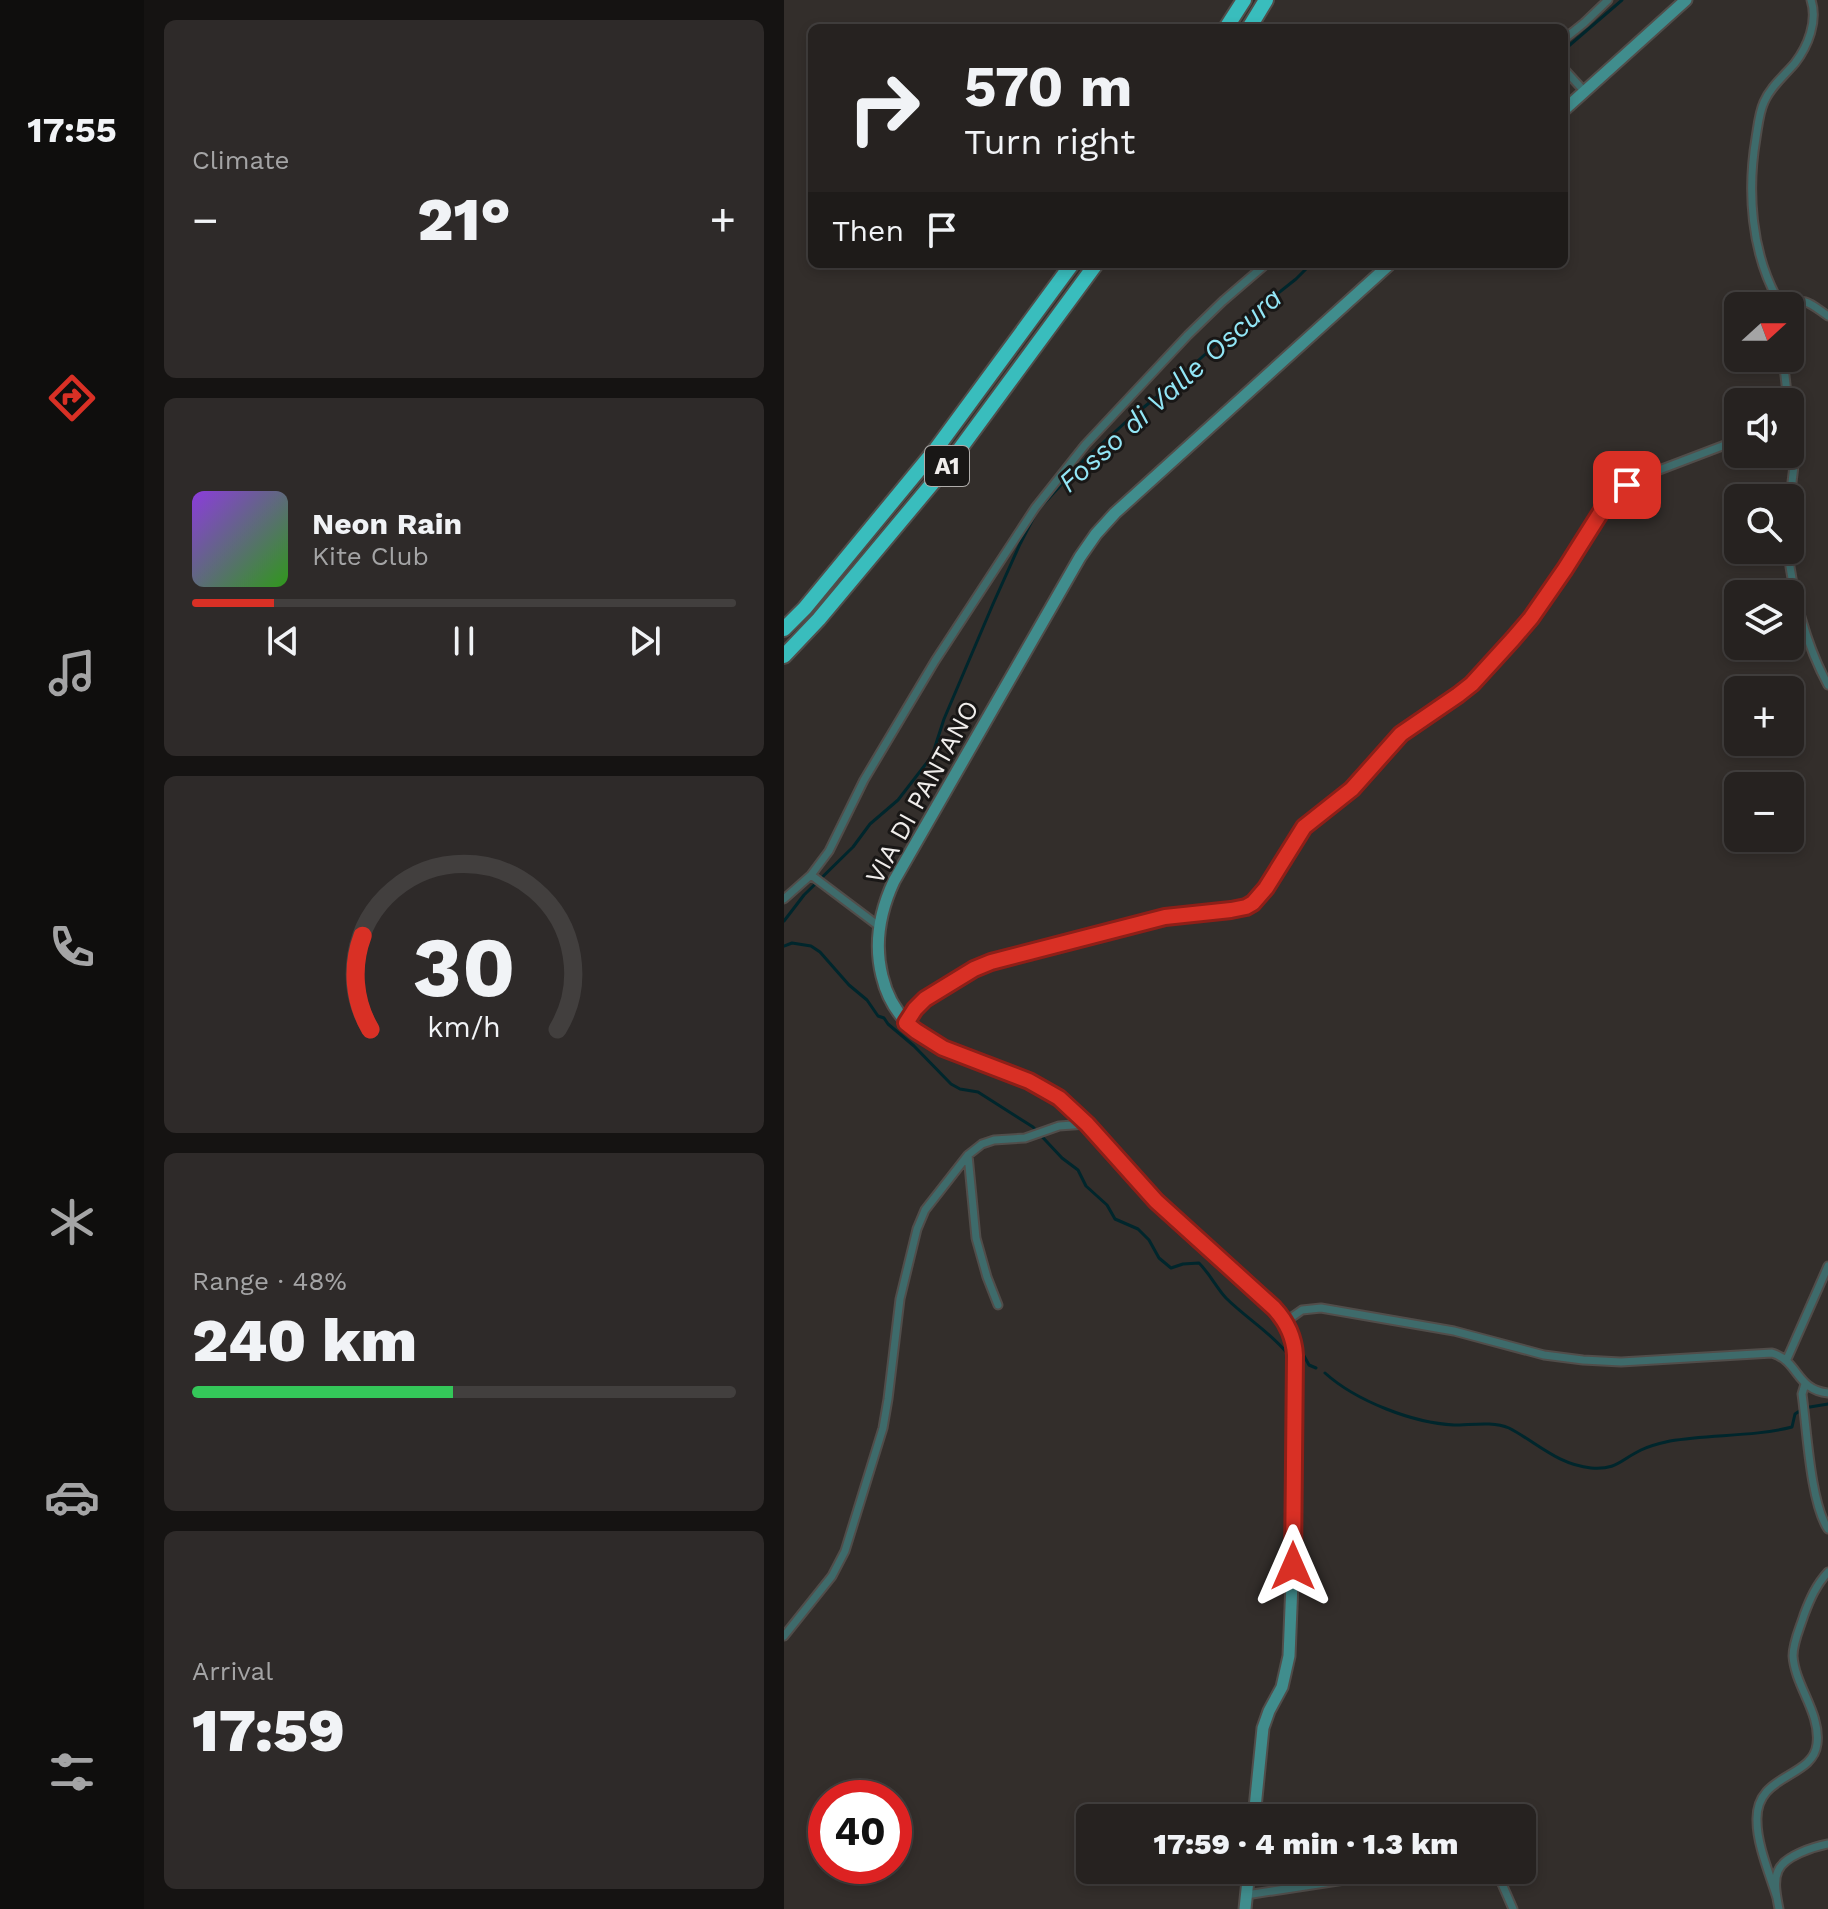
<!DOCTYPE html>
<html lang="en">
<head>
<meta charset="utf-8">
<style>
  :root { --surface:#262220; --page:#2e2a29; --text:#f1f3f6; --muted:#a4a4a5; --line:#423f3e; --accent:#d93025 }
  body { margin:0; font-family:"Work Sans",sans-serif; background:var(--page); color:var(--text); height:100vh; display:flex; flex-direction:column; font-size:30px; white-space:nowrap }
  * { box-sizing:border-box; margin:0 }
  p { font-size:26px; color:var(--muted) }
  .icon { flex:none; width:44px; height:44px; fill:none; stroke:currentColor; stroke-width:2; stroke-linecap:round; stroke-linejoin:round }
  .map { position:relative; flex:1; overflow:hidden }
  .side { display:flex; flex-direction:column; gap:20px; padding:20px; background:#151312; width:640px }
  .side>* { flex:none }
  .banner { position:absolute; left:24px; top:24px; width:760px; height:244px; border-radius:12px; box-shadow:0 4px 12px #0003,0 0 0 2px var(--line); background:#262220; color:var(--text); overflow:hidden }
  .needle { width:52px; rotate:69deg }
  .buttons { position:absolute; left:940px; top:292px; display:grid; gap:16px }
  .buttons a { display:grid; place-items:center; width:80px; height:80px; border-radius:12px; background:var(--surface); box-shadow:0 4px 12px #0003,0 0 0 2px var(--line); font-size:40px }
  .speed { position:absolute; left:24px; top:1780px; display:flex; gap:16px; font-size:40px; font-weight:700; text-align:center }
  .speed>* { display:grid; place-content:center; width:104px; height:104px; border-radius:50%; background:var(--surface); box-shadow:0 4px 12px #0003,0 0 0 2px var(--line); line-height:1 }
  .speed .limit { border:12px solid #d22; background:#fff; color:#111 }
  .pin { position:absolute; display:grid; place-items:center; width:68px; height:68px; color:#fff; margin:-34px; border-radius:16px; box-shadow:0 4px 12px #0006 }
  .me { position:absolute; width:88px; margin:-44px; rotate:0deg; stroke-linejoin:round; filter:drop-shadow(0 0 6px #0008) }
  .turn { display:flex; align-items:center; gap:28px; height:168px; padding:0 24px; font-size:36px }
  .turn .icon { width:104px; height:104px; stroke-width:2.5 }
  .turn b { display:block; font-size:56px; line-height:68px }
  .then { display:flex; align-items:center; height:76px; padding:0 24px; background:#0003; gap:16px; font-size:30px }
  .big { font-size:60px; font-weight:800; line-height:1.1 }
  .side .widget { flex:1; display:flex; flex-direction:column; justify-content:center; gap:12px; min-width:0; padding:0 28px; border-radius:12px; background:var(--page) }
  .side .dial { align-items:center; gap:0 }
  .dial svg { height:208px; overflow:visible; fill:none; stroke:var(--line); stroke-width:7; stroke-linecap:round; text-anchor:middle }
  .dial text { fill:var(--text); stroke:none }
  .song { display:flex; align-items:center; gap:24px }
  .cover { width:96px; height:96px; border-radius:12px; background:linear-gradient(135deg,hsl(270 70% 55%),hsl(110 70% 35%)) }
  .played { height:8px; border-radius:4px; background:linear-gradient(90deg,var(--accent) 15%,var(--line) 15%) }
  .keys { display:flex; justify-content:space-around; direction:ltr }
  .heat { display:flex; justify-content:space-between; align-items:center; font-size:44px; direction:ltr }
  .charge { height:12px; border-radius:6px; background:linear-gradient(90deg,#34c759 48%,var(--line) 0) }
  .trip { position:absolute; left:292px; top:1804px; width:460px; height:80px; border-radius:12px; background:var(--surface); box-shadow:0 4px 12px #0003,0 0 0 2px var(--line); font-weight:800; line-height:80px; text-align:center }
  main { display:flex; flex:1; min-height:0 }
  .dock { display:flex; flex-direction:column; width:144px; justify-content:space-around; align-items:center; background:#0f0e0d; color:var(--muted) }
  .dock .icon { width:56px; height:56px }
  .dock .selected { color:var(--accent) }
  .dock b { font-size:36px; color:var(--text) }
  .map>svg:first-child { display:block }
</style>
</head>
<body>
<main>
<nav class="dock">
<b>17:55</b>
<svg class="icon selected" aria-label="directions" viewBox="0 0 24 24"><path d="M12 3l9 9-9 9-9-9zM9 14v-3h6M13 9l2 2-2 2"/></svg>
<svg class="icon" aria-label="music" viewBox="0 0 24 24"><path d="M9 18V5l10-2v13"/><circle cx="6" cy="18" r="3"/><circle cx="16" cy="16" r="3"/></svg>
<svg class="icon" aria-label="phone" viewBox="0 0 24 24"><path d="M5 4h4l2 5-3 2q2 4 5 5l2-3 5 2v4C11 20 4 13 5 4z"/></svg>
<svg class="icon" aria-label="climate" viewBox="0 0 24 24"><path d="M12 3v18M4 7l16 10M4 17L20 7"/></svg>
<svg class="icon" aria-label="car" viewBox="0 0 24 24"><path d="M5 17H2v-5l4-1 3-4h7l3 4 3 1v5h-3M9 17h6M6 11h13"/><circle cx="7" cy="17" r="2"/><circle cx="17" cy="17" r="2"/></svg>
<svg class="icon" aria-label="filters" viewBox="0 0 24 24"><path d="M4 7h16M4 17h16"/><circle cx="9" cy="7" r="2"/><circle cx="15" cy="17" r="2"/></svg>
</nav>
<section class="side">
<div class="widget"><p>Climate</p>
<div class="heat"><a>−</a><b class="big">21°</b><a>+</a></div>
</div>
<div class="widget">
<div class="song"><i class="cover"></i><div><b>Neon Rain</b><p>Kite Club</p></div></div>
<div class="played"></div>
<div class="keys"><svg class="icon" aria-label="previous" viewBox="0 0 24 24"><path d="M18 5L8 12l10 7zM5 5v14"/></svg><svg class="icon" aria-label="pause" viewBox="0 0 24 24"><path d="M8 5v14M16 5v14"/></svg><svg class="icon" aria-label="next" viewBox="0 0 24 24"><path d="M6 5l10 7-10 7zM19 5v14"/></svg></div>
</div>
<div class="widget dial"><svg viewBox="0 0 100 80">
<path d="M14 69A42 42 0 1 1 86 69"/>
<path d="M14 69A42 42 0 0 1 11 33" stroke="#d93025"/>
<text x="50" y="56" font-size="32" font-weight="700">30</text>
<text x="50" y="72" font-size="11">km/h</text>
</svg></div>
<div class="widget"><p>Range · 48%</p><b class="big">240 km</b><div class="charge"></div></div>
<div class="widget"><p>Arrival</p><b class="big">17:59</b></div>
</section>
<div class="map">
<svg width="1044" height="1909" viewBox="0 0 1044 1909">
  <rect width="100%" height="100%" fill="#332e2b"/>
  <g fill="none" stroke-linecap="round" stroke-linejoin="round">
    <path stroke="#00262c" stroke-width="3" d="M780,50l58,-50
      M0,921l20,-26 49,-48 17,-23 28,-24 34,-44 12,-37 49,-115 27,-60 17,-33 47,-51 44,-40 36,-29 74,-66 58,-46 15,-15
      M0,946l8,-3 19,3 9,6 29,33 18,15 11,16 6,2 4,6 26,22 37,38 9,5 18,3 55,35 29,31 16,12 8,16 21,19 8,14 23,10 11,11 10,18 12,10 12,-4 16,-1c11,11 17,24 27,35 20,20 44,34 61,55h3
      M515,1354h4l6,11 7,3
      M541,1373c31,28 88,50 129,52 17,0 39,-4 55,3 27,14 49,37 82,40 26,2 29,-8 50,-18 8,-4 20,-7 29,-9 40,-7 83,-4 122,-14l3,-13 9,-6 24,-4"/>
    <defs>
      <path id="street" d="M1027,0c7,21 -3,46 -16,63 -11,13 -24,23 -31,39 -5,11 -6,24 -8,36 -9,53 -5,114 22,162l6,3c24,-5 25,0 44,13
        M780,39l20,-16 24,-23
        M780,69l21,23
        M999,358l5,44
        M1006,415l5,42 -5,42
        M1004,550c4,43 19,97 40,135
        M27,875l69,52
        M0,899l27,-24 18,-24 35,-71 71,-119 100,-153 50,-63 103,-110 35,-34 43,-37
        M123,1022l11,-16 7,-7 44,-27 22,-10 174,-45 70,-8 18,-6 13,-15 38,-61 48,-38 49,-55 57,-39 14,-11 46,-51 62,-85 32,-51 15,-12 27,-13 84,-32
        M184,1155l8,83 11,39 11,28
        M501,1322l17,-12 19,-2 133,23 90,24 39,5 38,2 151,-9c27,8 24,37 56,40
        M1003,1359l41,-93
        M1021,1384l-3,10c5,34 8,108 26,135
        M0,1636l48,-60 13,-25 38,-123 5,-29 12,-100 17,-70 8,-19 43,-55 14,-11 12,-4 31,-2 34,-12 28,-2
        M712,1870l17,39
        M462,1895l138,-21 47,-4
        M993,1898c-7,-23 -20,-53 -20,-77 -2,-48 56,-42 60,-77 4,-31 -22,-58 -24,-88 0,-14 7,-28 11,-41 6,-16 12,-30 24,-43
        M995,1909c-2,-11 -6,-27 -1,-38 6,-15 35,-24 50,-27"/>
      <path id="secondary" d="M780,110l122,-110
        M470,1818l9,-90 6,-17 13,-24 7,-31 3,-73 3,-220c0,-22 -6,-39 -21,-55 -41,-39 -86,-75 -127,-115 -28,-29 -51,-64 -82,-91 -58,-49 -162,-36 -183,-126 -8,-32 -2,-65 12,-95l186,-324 16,-23 19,-21 275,-249
        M461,1909l4,-39"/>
      <path id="highway" d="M442,28l18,-28
        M465,28l17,-28
        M0,629l21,-21 131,-159 136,-185
        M0,656l35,-37 132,-158 145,-197"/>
    </defs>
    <use href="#street" stroke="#514d4a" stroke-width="11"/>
    <use href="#secondary" stroke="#514d4a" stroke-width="15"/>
    <use href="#highway" stroke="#514d4a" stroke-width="18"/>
    <use href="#street" stroke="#3e6b6b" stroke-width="7"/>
    <use href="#secondary" stroke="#408d8d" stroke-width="11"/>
    <use href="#highway" stroke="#39bdbd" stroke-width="14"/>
  </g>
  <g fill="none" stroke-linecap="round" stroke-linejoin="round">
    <defs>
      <path id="route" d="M509,1566l2,-211c-1,-19 -8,-33 -21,-47l-118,-107 -69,-77 -28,-26 -30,-17 -86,-33 -27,-17 -10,-8 9,-14 10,-10 49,-30 17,-7 174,-45 66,-7 15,-3 7,-4 13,-15 38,-61 48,-38 49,-55 57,-39 14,-11 41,-45 18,-21 34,-49 41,-65 21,-19"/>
    </defs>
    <use href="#route" stroke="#8d1f18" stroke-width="20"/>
    <use href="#route" stroke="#d93025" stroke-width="14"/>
  </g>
  <g text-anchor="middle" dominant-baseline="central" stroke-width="6" stroke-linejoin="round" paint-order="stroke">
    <rect fill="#191716" stroke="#b0adab" stroke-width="2" x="141" y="446" width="44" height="40" rx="6"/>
    <g font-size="24" font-weight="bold" fill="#f0edeb">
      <text x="163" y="466">A1</text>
    </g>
    <g font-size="26" fill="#f0edeb" stroke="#191716">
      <text transform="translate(138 792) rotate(-61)">VIA DI PANTANO</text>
    </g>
    <g font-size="28" font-style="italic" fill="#92e6f6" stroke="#191716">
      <text transform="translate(386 390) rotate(-42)">Fosso di Valle Oscura</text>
    </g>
  </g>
</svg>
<div class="buttons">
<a><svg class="needle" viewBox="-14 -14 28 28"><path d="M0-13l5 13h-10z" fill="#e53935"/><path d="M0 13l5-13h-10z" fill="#a4a4a5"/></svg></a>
<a><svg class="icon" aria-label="sound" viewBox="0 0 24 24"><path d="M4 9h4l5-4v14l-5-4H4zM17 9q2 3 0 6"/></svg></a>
<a><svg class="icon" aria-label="search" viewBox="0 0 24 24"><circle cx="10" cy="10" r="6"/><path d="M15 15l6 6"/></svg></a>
<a><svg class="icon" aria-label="layers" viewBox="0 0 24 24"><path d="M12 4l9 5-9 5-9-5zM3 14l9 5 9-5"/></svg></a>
<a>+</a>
<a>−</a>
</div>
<div class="speed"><div class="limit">40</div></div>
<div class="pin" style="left:843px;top:485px;background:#d93025"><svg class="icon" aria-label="arrive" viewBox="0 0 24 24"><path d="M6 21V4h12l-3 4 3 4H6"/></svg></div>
<svg class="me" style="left:509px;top:1566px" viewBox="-20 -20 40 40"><path d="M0-17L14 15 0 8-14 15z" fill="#d93025" stroke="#fff" stroke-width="4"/></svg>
<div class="trip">17:59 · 4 min · 1.3 km</div>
<div class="banner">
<div class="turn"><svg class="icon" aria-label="right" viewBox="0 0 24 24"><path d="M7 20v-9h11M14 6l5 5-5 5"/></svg><div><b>570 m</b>Turn right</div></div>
<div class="then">Then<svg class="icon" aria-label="arrive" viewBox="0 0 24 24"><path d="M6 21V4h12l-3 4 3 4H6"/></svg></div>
</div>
</div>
</main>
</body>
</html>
